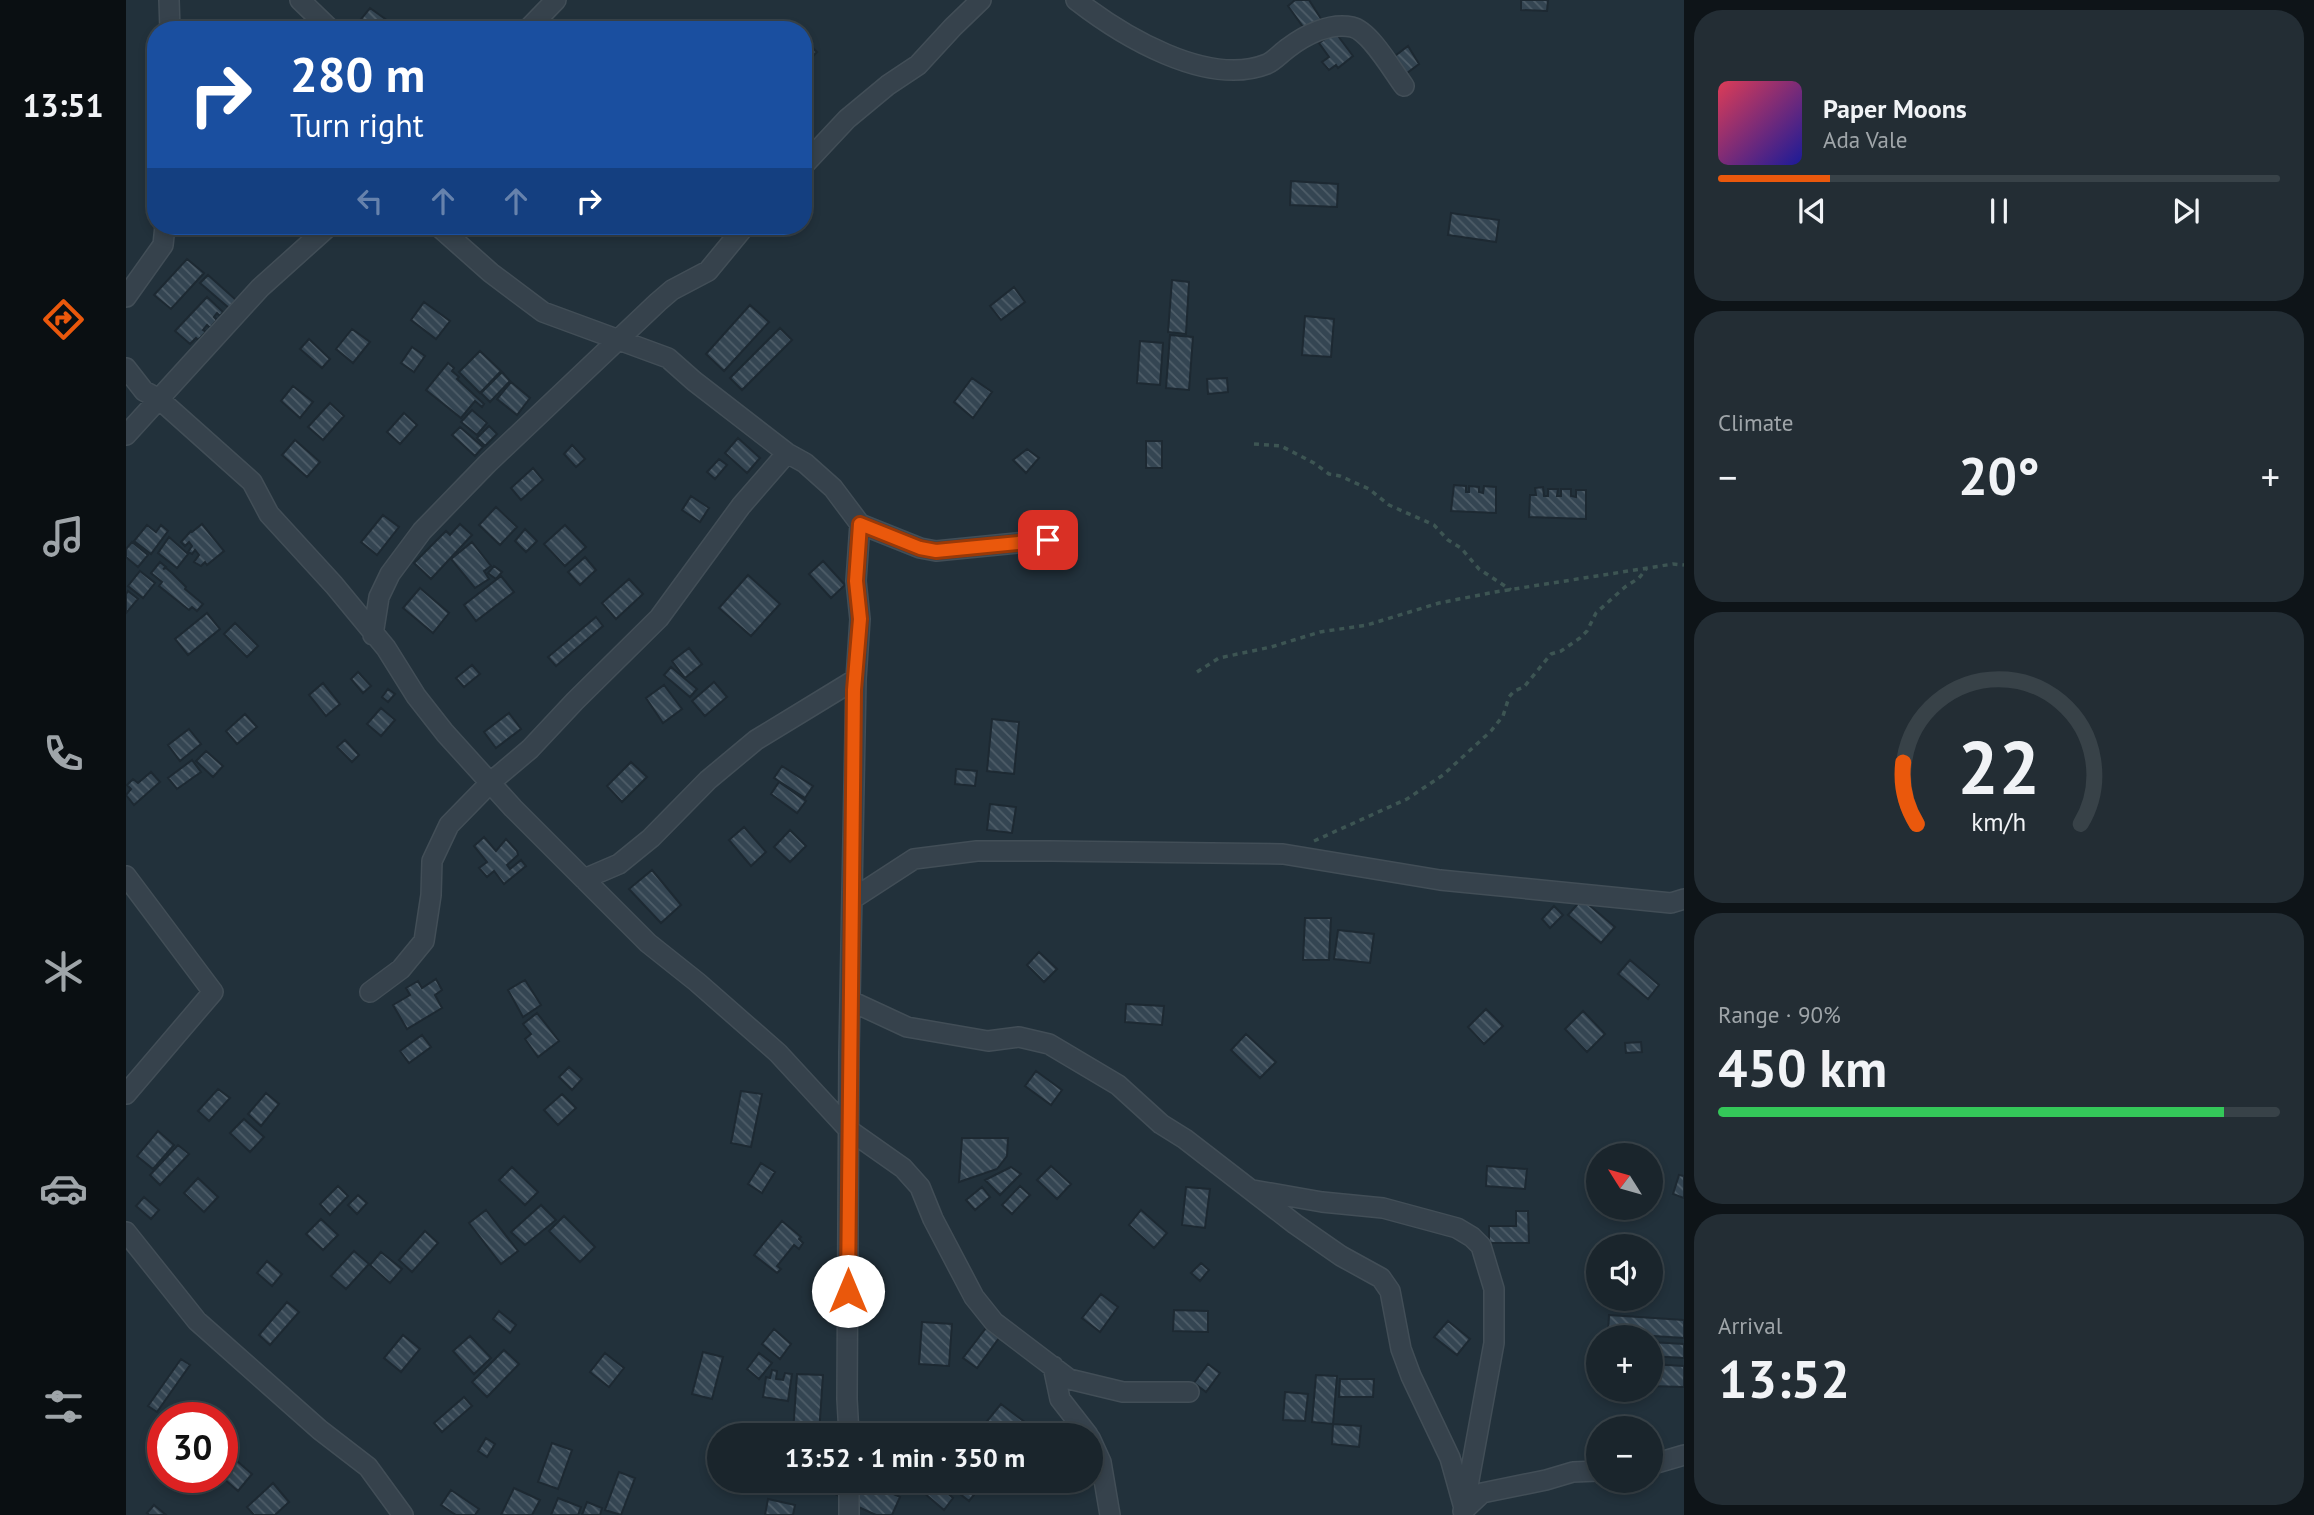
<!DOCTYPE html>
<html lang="en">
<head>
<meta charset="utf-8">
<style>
  :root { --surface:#1a252c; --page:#232d34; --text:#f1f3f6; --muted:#9fa5a9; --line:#384248; --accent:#ea580c }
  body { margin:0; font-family:"PT Sans",sans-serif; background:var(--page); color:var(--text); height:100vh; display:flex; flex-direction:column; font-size:26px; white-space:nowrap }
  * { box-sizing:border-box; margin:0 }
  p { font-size:23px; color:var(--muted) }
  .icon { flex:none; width:38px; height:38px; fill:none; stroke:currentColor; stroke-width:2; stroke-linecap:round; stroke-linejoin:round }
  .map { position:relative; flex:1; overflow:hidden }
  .side { display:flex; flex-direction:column; gap:10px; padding:10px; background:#0e1418; width:630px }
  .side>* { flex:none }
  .top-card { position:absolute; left:21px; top:21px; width:665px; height:214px; border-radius:28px; box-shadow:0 4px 10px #0003,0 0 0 2px var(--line); background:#1a4fa0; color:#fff; overflow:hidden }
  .needle { width:46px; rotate:307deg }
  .fabs { position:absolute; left:1460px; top:1143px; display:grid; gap:14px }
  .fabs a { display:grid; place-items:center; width:77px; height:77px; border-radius:50%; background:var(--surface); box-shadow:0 4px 10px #0003,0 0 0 2px var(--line); font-size:35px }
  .speed { position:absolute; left:21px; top:1402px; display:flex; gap:14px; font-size:35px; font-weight:700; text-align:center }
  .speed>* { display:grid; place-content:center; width:91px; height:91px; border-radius:50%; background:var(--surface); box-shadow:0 4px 10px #0003,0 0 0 2px var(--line); line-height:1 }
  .speed .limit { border:10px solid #d22; background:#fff; color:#111 }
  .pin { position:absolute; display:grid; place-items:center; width:60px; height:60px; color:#fff; margin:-30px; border-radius:14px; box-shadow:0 4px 10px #0006 }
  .me { position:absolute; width:77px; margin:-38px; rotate:0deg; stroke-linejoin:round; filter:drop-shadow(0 0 5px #0008) }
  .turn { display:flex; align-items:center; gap:24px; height:147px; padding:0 28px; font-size:32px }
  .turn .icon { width:91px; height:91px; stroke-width:2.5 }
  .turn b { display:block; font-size:49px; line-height:60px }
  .lanes { display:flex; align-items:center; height:66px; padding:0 28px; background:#0003; justify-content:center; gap:35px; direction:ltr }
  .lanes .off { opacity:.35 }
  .big { font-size:52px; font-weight:800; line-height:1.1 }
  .side .widget { flex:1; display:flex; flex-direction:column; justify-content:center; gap:10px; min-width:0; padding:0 24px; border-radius:28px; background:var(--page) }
  .side .dial { align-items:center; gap:0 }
  .dial svg { height:182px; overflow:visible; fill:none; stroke:var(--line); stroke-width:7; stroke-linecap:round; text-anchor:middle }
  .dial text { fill:var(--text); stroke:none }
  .song { display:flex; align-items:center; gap:21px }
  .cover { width:84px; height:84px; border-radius:10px; background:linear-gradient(135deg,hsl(350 70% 55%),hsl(240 70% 35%)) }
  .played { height:7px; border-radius:4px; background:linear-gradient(90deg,var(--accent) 20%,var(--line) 20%) }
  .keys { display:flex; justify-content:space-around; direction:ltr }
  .heat { display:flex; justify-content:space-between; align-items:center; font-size:38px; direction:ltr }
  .charge { height:10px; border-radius:5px; background:linear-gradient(90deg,#34c759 90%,var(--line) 0) }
  .trip { position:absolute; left:581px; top:1423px; width:396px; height:70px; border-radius:35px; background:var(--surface); box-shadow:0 4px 10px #0003,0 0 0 2px var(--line); font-weight:800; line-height:70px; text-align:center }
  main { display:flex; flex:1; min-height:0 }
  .menu { display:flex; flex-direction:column; width:126px; justify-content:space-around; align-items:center; background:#0a0f12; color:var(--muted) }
  .menu .icon { width:49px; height:49px }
  .menu .selected { color:var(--accent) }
  .menu b { font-size:32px; color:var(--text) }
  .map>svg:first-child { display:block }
</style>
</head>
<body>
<main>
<nav class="menu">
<b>13:51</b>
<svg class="icon selected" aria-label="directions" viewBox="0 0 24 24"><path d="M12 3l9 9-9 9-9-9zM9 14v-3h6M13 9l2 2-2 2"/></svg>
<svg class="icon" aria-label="music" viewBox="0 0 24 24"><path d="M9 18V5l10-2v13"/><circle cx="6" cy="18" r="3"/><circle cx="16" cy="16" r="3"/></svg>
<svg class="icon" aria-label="phone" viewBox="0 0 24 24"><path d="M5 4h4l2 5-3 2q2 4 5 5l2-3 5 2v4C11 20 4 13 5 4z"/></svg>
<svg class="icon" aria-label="climate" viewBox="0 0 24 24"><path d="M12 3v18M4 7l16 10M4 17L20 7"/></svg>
<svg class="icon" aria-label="car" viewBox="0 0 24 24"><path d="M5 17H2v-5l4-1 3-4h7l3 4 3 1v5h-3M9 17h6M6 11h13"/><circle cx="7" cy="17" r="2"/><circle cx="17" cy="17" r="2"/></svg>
<svg class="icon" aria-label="filters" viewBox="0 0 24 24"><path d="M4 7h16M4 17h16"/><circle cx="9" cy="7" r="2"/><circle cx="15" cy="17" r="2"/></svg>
</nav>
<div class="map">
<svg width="1558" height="1515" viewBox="0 0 1558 1515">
  <defs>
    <pattern id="building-back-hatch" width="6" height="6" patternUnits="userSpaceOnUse" patternTransform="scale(1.75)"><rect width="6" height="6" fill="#344552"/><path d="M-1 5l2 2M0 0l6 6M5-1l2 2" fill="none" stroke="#4f5e69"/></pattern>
  </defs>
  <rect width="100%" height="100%" fill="#22313b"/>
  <path fill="url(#building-back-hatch)" stroke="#1d2932" stroke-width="2" d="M1169,0h14l14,22 -17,9 -18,-25z
    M1395,0h27l-1,11 -26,-1z
    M244,8l18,13 -7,9h-16l-8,-6z
    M1209,32l18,24 -15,12 -2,-3 -7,5 -7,-8 7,-5 -10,-14z
    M677,39l14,13 -14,14z
    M1282,46l11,18 -16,12 -12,-17z
    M1165,181l47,3 -1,23 -47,-2z
    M1325,213l48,7 -3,22 -48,-7z
    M61,259l17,14 -33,36 -17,-14z
    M82,275l28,25 -7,8 -29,-25z
    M1046,280l17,2 -3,52 -18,-2z
    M888,287l11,15 -24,18 -11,-14z
    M81,297l16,15 -3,4 -3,-3 -3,4 3,3 -7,8 -3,-3 -4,5 3,2 -8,8 -2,-2 -6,6 -15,-13z
    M298,302l26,19 -14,18 -25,-19z
    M624,305l19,17 -45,49 -18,-17z
    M1179,316l29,3 -3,38 -29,-2z
    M654,328l12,12 -50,50 -12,-12z
    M226,329l18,13 -17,21 -17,-14z
    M1044,335l23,2 -4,53 -23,-2z
    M183,339l21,20 -8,9 -22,-19z
    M1014,341l23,2 -3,42 -23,-2z
    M286,347l13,9 -11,16 -13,-9z
    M354,351l21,20 -21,22 -21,-21z
    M322,363l6,5 -2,3 7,6 -2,2 27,25 -2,3 -7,-6 -14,17 -35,-28z
    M376,372l8,9 -20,21 -9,-9z
    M846,378l20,14 -19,26 -19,-16z
    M1101,378l1,14 -20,2 -1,-15z
    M385,382l19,16 -13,17 -20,-16z
    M167,386l20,16 -13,16 -19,-17z
    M204,403l14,13 -21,24 -15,-13z
    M346,410l15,13 -10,12 -16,-13z
    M278,413l13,12 -17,19 -13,-12z
    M363,426l8,8 -12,12 -8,-8z
    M334,427l23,20 -8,9 -23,-21z
    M612,438l22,20 -13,15 -22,-20z
    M169,440l25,22 -13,15 -25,-22z
    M1020,441h16v27h-16z
    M446,445l13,14 -9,8 -12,-13z
    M901,449l12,9 -13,15 -13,-13z
    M593,459l8,6 -12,14 -8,-7z
    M407,468l10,12 -22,20 -10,-12z
    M1328,485l12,1v6h3v-6l10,1v5l4,1 1,-7 12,1v26l-45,-2z
    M1417,487l1,9h4v-7h10l-1,7h4v-7h10v7l5,1v-7h10v29l-57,-2 1,-22h6l-1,-7z
    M565,496l18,12 -9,14 -18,-12z
    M370,507l21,20 -17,18 -21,-20z
    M257,515l16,12 -22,28 -16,-13z
    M76,524l22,27 -17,14 -2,-3 -4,4 -7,-4 5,-7 -4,-5 -3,4 -4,-2 4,-6 -3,-4 -4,4 -4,-4 10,-11 1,1z
    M334,524l12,11 -41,44 -17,-16 32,-32 4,4z
    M21,525l9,7 5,-7 7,6 -17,23 -17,-13z
    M439,525l21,22 -21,19 -21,-22z
    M399,529l12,12 -11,11 -11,-11z
    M43,537l19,17 -11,14 -19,-15z
    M6,542l16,13 -10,12 -12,-10v-8z
    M346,542l19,24 -7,5 5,8 -14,9 -24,-29z
    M459,557l11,13 -16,15 -12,-13z
    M697,561l22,24 -14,13 -22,-24z
    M34,562l6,5 -3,2 3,-1 6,5 14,14 -1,2 18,15 -6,7 -5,-4 -3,3 -30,-24 3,-4 -11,-9z
    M368,566l8,6 -6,7 -8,-6z
    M14,571l15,12 -12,15 -15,-12z
    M622,575l32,29 -29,32 -32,-28z
    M375,576l13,16 -38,29 -12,-16z
    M503,579l14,15 -27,25 -14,-16z
    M294,588l29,25 -16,20 -30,-25z
    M2,591l10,8 -12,14v-19z
    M81,613l13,16 -32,26 -13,-16z
    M470,617l7,9 -47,40 -8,-9z
    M109,623l23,23 -11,11 -23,-23z
    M563,648l13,16 -17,14 -13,-17z
    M346,665l8,9 -16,13 -8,-9z
    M545,667l26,22 -7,8 -26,-22z
    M232,672l13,14 -8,7 -12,-14z
    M588,682l13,15 -22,19 -13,-15z
    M197,683l17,21 -14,12 -17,-21z
    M538,685l18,24 -19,14 -17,-25z
    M262,689l7,5 -7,8 -6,-5z
    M255,708l14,12 -14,16 -14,-12z
    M383,713l12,16 -25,19 -12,-16z
    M119,714l12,13 -20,17 -11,-13z
    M866,719l27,3 -5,52 -27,-3z
    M63,729l12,15 -21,17 -12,-16z
    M219,740l14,15 -7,7 -15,-15z
    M80,751l17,15 -10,11 -17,-16z
    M66,760l9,12 -24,17 -9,-11z
    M505,762l16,15 -25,25 -15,-16z
    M656,766l31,20 -8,12 -31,-20z
    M830,769l21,2 -2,15 -20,-2z
    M25,772l9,10 -26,23 -8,-10 5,-6 -4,-4 6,-6 5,4z
    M653,782l27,19 -9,12 -26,-19z
    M864,804l26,3 -4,26 -25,-3z
    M618,827l22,25 -15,14 -22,-26z
    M664,830l16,16 -16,16 -16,-15z
    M358,837l12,14 10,-12 11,12 1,4 -11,10 3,4 11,-9 5,6 -22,18 -10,-13 -7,6 -8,-9 8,-6 -13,-16z
    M526,870l29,35 -20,18 -32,-34z
    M1456,899l33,28 -14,16 -33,-28z
    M1428,906l9,9 -13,13 -8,-9z
    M1179,918h26l-2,42h-26z
    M1212,930l36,4 -4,29 -36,-4z
    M913,952l18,17 -13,13 -17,-17z
    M1504,960l29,25 -11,14 -30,-25z
    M310,979l6,11 -7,5 7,13 -35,21 -14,-24 17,-10 -4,-7 12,-7 4,7z
    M399,980l16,25 -18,12 -15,-27z
    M1000,1004l38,2 -2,19 -37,-3z
    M1360,1009l17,17 -19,18 -16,-17z
    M1457,1011l22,23 -18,18 -22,-23z
    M411,1013l22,28 -21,16 -13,-18 6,-5 -8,-10z
    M1120,1034l30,28 -16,16 -29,-28z
    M296,1035l9,12 -22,16 -9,-12z
    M1515,1042l1,10 -16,1 -1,-10z
    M443,1067l13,12 -10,11 -13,-13z
    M910,1071l26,19 -11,15 -26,-19z
    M92,1089l12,9 -21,23 -11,-10z
    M615,1091l21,3 -11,53 -20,-4z
    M140,1093l13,11 -18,22 -13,-12z
    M436,1094l14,14 -18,17 -14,-15z
    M118,1119l20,18 -14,15 -20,-19z
    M32,1131l16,14 -21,24 -16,-13z
    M836,1138h46l-1,18 -10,13 -38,13z
    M52,1145l11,9 -29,31 -10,-10z
    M635,1163l14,9 -13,21 -14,-9z
    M925,1166l20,18 -14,15 -20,-19z
    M1361,1166l40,3 -2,20 -39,-3z
    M386,1167l26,25 -13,13 -26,-25z
    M885,1167l10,7 -21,21 -15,-15z
    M1553,1175l5,1v22l-11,-4z
    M72,1178l20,19 -14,15 -20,-19z
    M212,1186l10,10 -18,19 -10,-11z
    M894,1186l10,9 -18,19 -10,-9z
    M856,1187l8,10 -15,13 -9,-10z
    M1060,1187l24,2 -5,39 -23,-3z
    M232,1195l9,8 -10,11 -9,-9z
    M18,1197l15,13 -8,9 -15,-13z
    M415,1205l15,15 -31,25 -14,-13z
    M360,1210l32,41 -17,13 -32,-41z
    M1015,1210l26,23 -13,15 -25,-23z
    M1390,1211h12l1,32h-40v-17h27z
    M438,1216l31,31 -15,15 -31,-31z
    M195,1219l17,16 -15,15 -17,-16z
    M656,1221l19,16 -2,2 4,4 -4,6 -5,-4 -17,21 4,3 -4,4 -23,-18z
    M299,1231l13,12 -26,29 -13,-12z
    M228,1251l15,13 -23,25 -15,-13z
    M255,1252l21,17 -12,14 -20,-18z
    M141,1261l15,13 -10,12 -15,-13z
    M1075,1263l8,7 -9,11 -9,-8z
    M975,1294l17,13 -18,25 -18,-14z
    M161,1302l12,10 -29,33 -11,-10z
    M1048,1310l34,1v21l-35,-1z
    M373,1311l17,14 -6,8 -17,-14z
    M1483,1315l75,5v18l-76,-5z
    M1322,1321l22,18 -13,16 -23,-18z
    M796,1322l30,2 -3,42 -30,-2z
    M860,1328l13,10 -22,30 -14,-10z
    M648,1329l17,15 -11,15 -18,-15z
    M277,1335l17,14 -19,23 -17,-14z
    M344,1336l21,22 -17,16 -21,-23z
    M1524,1342l34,2v14l-34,-2z
    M378,1350l15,14 -32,33 -15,-15z
    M577,1352l20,5 -11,42 -20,-5z
    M479,1353l19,15 -15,19 -19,-15z
    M633,1353l13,10 -13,16 -12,-10z
    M55,1359l9,6 -33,47 -9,-6z
    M1082,1364l12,9 -14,19 -12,-9z
    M1524,1364l34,2v21l-34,-1z
    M646,1370l5,1 -1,8 7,1 2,-7 7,1 -4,27 -25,-4 3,-20 4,1z
    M671,1374l26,1 -4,59 -26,-1z
    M1190,1375l21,1 -4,48 -21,-2z
    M1214,1379h34l-1,18h-34z
    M1159,1392l23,2 -3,27 -22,-1z
    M338,1397l8,9 -30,26 -8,-9z
    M875,1404l25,19 -9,12h-32l-6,-4z
    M1207,1424l28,2 -2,21 -27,-3z
    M360,1438l9,6 -8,13 -9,-6z
    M426,1443l20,7 -14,39 -20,-7z
    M111,1461l15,13 -14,17 -15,-13z
    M493,1472l16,6 -14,37 -16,-5z
    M701,1480h19l-7,16 -15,-7z
    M783,1480h23l21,18 -9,12z
    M837,1480h23l-17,21 -14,-11z
    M740,1481l34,16 -8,18h-16l-22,-10z
    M147,1483l16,19 -14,13h-21l-7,-8z
    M388,1488l26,12 -8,15h-31z
    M325,1490l28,19 -4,6h-19l-15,-10z
    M432,1498l23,9 -3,8h-27z
    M642,1499l27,6 -2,10h-28z
    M461,1502l15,6 -2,7h-18z
    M28,1505l12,10h-16l-3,-2z"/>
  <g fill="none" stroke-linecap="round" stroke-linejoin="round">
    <defs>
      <path id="minor" d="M43,0l1,30
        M174,0l31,30
        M950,0c45,35 131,88 191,64 7,-3 14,-11 21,-16 17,-13 42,-26 64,-21 18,4 40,43 52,59
        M401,30l29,-30
        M677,166l44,-47 41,-34 30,-20 35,-38 28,-27
        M312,226l53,47 52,39 125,46 26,23 93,72 18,10 28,25 27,36 60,24 16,3 131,-13
        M0,297l37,-52 2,-19
        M0,368l18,23 15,8 93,83 17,32 65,71 52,63 30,48 29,37 68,75 135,135 49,39 81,71 71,77 54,38 17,19 13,32 41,78 20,25 75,57 54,13h66
        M0,435l134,-147 69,-62
        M247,635l6,-38 11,-23 32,-43 65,-67 171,-162 14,-12 36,-19 37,-45
        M730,679l4,-60 -4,-38 4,-57
        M0,876l87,116 -87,102
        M458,879l35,-15 32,-26 57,-58 48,-40 100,-61 -7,374 -2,346 2,36
        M728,898l60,-39 63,-8h74l232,3 157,26 231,23 13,-4
        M244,992l31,-23 23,-28 7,-46 1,-34 17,-36 42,-43 39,-33 45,-48 84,-83 82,-112 46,-53
        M725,1001l56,26 81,14 31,-4 30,7 69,41 43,39 24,15 110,85 46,32 40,22 9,13 11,58 10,27 39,82 14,50
        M1127,1190l69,12 61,6 74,20 15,9 9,9 13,43v54l-29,159
        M0,1232l71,89 123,109 48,37 35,48
        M927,1366l7,33 28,36
        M964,1438l11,24 9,53
        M1524,1465l34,-10
        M1337,1511l19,-18 64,-13 27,-8 25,-1
        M723,1515v-35"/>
    </defs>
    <use href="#minor" stroke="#424e57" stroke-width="22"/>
    <path stroke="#3d5553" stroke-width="3.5" stroke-dasharray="5 5" stroke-linecap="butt" d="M1128,444l27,2 33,17 15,11 11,2 29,13 20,16 45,20 14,15 13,8 18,21 32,21
      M1071,672l22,-14 52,-11 49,-15 47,-7 72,-22 56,-11 178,-28 11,1
      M1188,841l93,-42 36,-24 48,-44 12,-15 6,-19 5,-6 10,-4 27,-33 10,-3 19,-13 7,-7 9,-18 29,-26 14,-9 8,-10"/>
    <use href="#minor" stroke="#36424c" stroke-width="19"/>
  </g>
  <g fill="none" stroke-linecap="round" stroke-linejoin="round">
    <defs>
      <path id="route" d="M722,1291l6,-601 6,-71 -4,-38 4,-57 60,24 16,3 112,-11"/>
    </defs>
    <use href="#route" stroke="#983908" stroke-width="18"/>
    <use href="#route" stroke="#ea580c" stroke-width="12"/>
  </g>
</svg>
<div class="fabs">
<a><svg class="needle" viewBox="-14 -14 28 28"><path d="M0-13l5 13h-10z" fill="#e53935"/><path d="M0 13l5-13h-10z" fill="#9fa5a9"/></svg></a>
<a><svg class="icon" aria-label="sound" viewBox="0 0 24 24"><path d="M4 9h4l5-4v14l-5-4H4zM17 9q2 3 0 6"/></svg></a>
<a>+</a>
<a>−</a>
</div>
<div class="speed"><div class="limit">30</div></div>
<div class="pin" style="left:922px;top:540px;background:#d93025"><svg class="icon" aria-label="arrive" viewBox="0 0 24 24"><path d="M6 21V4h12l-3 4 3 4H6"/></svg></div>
<svg class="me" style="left:722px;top:1291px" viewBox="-20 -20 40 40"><circle r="19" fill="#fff"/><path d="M0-13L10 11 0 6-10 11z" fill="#ea580c"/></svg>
<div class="trip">13:52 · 1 min · 350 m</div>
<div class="top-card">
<div class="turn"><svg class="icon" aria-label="right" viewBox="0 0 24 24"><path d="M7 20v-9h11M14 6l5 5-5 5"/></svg><div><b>280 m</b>Turn right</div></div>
<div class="lanes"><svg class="icon off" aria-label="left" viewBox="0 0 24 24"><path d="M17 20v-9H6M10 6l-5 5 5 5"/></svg><svg class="icon off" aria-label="ahead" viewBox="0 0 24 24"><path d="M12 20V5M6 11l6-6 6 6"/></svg><svg class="icon off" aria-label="ahead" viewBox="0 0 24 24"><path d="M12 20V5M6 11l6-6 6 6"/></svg><svg class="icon" aria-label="right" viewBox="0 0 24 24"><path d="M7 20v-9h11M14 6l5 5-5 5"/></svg></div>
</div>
</div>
<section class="side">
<div class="widget">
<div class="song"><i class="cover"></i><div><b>Paper Moons</b><p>Ada Vale</p></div></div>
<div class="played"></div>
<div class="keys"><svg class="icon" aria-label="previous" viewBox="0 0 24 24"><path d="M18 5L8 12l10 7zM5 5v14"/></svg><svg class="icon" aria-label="pause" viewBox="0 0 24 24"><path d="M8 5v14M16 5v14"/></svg><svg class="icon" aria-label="next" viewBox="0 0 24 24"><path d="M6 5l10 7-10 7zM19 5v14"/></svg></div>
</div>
<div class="widget"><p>Climate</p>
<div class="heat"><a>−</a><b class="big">20°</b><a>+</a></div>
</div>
<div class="widget dial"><svg viewBox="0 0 100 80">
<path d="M14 69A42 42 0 1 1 86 69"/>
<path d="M14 69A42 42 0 0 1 8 42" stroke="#ea580c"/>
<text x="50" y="56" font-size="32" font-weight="700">22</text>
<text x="50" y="72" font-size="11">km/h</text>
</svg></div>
<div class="widget"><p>Range · 90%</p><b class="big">450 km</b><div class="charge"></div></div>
<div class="widget"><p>Arrival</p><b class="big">13:52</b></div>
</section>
</main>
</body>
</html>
